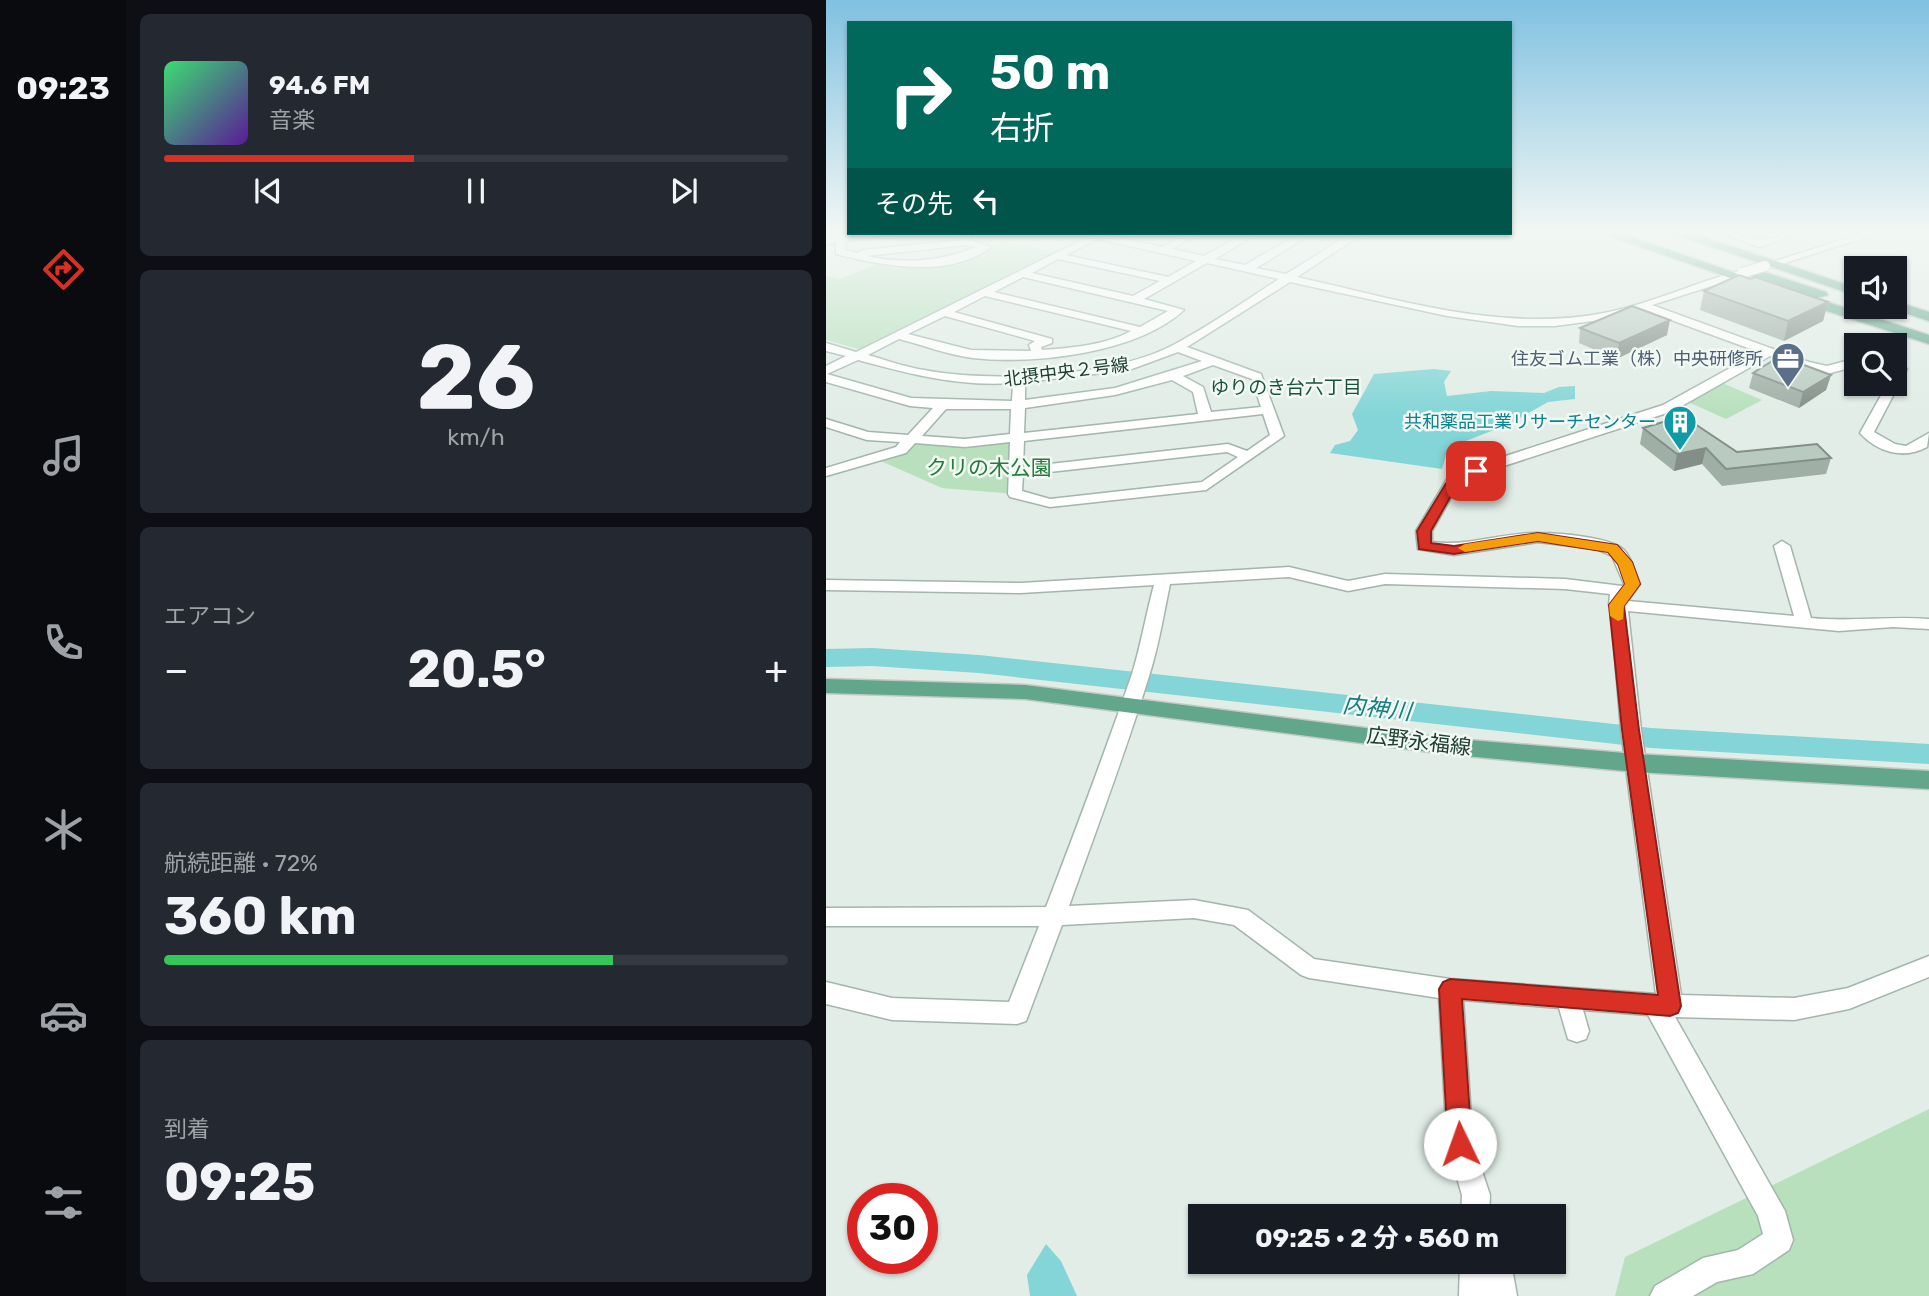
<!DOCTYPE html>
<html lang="ja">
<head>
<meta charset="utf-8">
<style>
  :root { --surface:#171b24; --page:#242831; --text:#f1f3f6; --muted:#9ea1a6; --line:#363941; --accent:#d93025 }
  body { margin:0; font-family:Rubik,"Noto Sans JP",sans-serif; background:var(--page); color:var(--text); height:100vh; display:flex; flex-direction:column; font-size:26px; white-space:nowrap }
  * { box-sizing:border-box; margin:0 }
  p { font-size:23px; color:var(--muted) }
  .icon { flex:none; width:38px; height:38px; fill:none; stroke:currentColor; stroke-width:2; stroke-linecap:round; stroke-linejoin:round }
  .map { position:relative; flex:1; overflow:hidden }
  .side { display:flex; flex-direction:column; gap:14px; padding:14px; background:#0d0f14; width:700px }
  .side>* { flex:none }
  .top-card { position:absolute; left:21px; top:21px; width:665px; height:214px; border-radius:0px; box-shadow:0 2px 5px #0004; background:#00695c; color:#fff; overflow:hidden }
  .tools { position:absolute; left:1018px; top:256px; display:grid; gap:14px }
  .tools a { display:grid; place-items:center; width:63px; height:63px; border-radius:0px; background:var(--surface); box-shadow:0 2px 5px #0004; font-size:35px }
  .speed { position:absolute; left:21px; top:1183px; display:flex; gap:14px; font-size:35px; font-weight:700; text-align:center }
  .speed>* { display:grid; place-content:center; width:91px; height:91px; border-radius:50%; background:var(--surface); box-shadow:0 2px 5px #0004; line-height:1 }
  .speed .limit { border:10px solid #d22; background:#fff; color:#111 }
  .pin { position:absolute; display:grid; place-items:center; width:60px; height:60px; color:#fff; margin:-30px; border-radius:14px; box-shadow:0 4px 10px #0006 }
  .me { position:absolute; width:77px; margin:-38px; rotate:357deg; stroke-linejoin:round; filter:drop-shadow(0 0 5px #0008) }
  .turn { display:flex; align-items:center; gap:24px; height:147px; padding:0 28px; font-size:32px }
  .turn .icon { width:91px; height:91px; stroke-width:2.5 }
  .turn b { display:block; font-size:49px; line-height:60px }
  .then { display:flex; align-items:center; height:66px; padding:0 28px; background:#0003; gap:14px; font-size:26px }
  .big { font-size:52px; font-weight:700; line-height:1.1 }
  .side .card { flex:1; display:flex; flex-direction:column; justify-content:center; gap:10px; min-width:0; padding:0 24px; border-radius:10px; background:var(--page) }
  .side .dial { align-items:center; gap:0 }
  .dial b { font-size:91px; line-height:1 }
  .song { display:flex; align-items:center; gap:21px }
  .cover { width:84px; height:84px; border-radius:10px; background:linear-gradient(135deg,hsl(140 70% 55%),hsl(270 70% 35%)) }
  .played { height:7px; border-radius:4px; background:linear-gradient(90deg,var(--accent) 40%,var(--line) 40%) }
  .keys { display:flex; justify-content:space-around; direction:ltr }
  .heat { display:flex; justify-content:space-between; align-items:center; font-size:38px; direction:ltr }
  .charge { height:10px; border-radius:5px; background:linear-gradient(90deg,#34c759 72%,var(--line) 0) }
  .trip { position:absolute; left:362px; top:1204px; width:378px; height:70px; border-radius:0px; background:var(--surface); box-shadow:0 2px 5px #0004; font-weight:700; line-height:70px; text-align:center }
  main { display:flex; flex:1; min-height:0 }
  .menu { display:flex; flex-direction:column; width:126px; justify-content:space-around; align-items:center; background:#090b0e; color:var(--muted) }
  .menu .icon { width:49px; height:49px }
  .menu .on { color:var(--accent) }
  .menu b { font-size:32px; color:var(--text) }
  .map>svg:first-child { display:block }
</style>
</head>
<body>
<main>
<nav class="menu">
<b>09:23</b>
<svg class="icon on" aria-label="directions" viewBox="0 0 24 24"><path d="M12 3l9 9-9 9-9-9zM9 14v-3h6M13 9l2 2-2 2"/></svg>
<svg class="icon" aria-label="music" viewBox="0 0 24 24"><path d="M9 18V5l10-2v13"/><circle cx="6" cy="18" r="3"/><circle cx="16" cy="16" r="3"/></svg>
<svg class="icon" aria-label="phone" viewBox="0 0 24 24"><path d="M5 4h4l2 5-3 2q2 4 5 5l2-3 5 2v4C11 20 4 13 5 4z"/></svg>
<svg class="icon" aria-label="climate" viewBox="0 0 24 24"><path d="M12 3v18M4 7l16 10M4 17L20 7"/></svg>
<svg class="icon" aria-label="car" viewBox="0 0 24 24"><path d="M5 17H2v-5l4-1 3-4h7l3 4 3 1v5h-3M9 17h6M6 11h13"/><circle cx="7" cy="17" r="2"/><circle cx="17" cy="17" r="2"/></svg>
<svg class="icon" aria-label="filters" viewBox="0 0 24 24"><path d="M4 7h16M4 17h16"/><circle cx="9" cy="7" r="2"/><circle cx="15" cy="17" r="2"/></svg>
</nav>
<section class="side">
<div class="card">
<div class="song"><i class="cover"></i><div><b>94.6 FM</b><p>音楽</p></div></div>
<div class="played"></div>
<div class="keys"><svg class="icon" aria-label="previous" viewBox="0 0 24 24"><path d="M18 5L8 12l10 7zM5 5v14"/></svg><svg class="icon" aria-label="pause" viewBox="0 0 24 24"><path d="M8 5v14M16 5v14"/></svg><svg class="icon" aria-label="next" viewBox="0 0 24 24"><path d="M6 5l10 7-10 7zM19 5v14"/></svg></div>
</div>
<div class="card dial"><b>26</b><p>km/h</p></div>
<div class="card"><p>エアコン</p>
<div class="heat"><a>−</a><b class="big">20.5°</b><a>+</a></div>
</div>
<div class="card"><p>航続距離 · 72%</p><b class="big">360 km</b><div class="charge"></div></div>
<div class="card"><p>到着</p><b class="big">09:25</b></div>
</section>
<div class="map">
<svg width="1103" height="1296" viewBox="0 0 1103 1296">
  <rect width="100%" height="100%" fill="#e1ede6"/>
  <path fill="#b8e0bd" d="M178,241l52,11 -197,97 -33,-9v-64l14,3 36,-15 22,5 61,-4z
    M894,382l42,18 -36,19 -40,-18z
    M191,438l-2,56 -73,-6 -68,-30 27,-8 10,-11 54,4z
    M1103,1109v187h-314l10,-39z"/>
  <path fill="#84d5d7" d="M608,369l17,2 -7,11 3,14 44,-5 53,2 15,-6 16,-1v13l-27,3 -41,23 -49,19 -12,11 -4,14 -112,-16 5,-8 15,-4 8,-11 -6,-16 22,-40z
    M220,1244l15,17 16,35h-47l-3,-21z"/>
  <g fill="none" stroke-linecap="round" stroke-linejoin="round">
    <path fill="#84d5d7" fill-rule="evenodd" d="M46,648l107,7 672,73 278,16v20l-278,-16 -672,-75 -107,-7 -46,1v-18z"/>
    <defs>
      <path id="minor" d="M11,233l10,2 48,-2 -49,8 -1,9 12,3 5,-3 99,-10 -2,-7h10l2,7 20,7c-42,32 -108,19 -155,7v-11l-10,1v-6l11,-1zM140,245l10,2c-37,15 -71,17 -110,9z
        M253,233h20l63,14 26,-14h13l-29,16 32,7 41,-23h13l-43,26 30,6 55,-32h13l-57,35 30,6 66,-41h12l-67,44c100,22 204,56 307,36 47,-9 92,-31 138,-43l5,3 -1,2 -94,30 157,57 18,4 30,-8v8l-30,8 -57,-18 -97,55 -212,69 -29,51v11c37,5 71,-10 107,-9 19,0 72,4 85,17 8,8 11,23 16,34l-12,17 166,15 -20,-70 8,-5 8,5 21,72c39,4 78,-2 118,1v10l-36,-2 -54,4 -211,-20 13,119 40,265 113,3 54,-10 81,-32v21l-80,32 -55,11 -119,-3 110,194 8,29 -4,10 -36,24 -36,8 -24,14h-43l5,-10 48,-28 35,-8 25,-16 -5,-18 -110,-201 -65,-5 6,21 -3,8 -9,3 -9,-3 -9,-31 -96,-8 10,144 17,51 -1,21h-28l1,-21 -15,-51 -8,-146 -130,-20 -8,-3 -67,-50 -40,-7 -132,7 -36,96 -9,3 -125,-4 -66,-16v-22l66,16 117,4 30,-76h-213v-18l220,-1c30,-78 59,-155 86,-233 9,-29 14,-60 22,-89l-133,8 -195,-3v-10l195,3 268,-16 59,14 37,-7 180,5 57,7 2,-2 -12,-28 -16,-7 -58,-7 -84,13 -36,-6 -2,-18 34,-57 213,-69 96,-53 -118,-43 -34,10 -52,7h-37l-71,-10 -157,-34 -103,65 74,27 23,62 -78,54 -156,17 -40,-10 -2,-3 2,-52 -45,5 -50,-4 -9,10 -80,23v-8l70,-21 4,-5 -33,-2 -41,-13v-8l42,13 40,3 25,-27 -23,-2 -84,-24v-16l20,-10 -20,-5v-8l30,9 232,-115zM272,239l98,22 -28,16 -102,-22zM232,259l102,22 -27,15 -101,-23zM381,263l72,16c-34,22 -68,46 -104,65 -59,33 -185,39 -251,26 -19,-3 -38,-10 -56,-15l31,-16c24,6 49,16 74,19 61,7 165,-5 211,-48l-40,-11zM197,277l145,34 -28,16 -146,-35zM159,296l146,35c-25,14 -60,17 -89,19l-1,-3 11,-4v-4l-98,-27zM119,316l90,25 -6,4 2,6 -60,-1 -63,-16zM352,352l24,9 -87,27 -90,12v-18l104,-12zM32,360c52,14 101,27 155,23l-1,18 -101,-3 -84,-24zM387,365l39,14 9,28 -50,5 -8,-25 -20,-11zM346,380l21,12 5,22 -174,19 1,-25 90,-13zM120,409h65l-1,25 -45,5 -43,-3zM437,414l7,21 -23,16 -19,-7 -205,23 1,-26zM401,452l11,5 -36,25 -152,17 -28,-8 1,-16zM463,577l59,14 37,-7 180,5 45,5 -1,11 2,4 10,121 35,264 -206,-15 -136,-20 -66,-49 -54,-10 -125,6c28,-78 57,-155 81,-233 9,-29 14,-60 20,-89z
        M897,233c13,0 23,6 35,7 9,1 27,-7 41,-7l-40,14z
        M1037,233h16l-110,35 -9,-2z
        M1069,358l12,11 -33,63 21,12 11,2 23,-13 -2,14c-23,13 -50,5 -67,-14l28,-50h7z
        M634,1262h51l6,34h-58z"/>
      <path id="major" d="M775,233h19l150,52 -11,3z
        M846,233h19l166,55v8z
        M926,268l74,24 2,3 -12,3 -68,-23 -2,-3z
        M970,295h10l123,40v9l-133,-43z
        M1069,301l34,11v9l-39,-13 5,-2z
        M0,679l199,6 420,53 191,16 293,17v18l-293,-17 -191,-18 -420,-55 -199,-6z"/>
    </defs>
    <use href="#minor" stroke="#a3b5ac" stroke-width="3"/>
    <use href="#major" stroke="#c1c9c6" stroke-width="3"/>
    <use href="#minor" fill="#fff" fill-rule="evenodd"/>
    <use href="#major" fill="#62a68b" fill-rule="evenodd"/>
    <defs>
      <path id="minor-bridge" d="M916,273l23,-7"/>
    </defs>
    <use href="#minor-bridge" stroke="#a3b5ac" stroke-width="12" stroke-linecap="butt"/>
    <use href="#minor-bridge" stroke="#fff" stroke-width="10"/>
  </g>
  <path fill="#9fafa6" d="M878,291l124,11 -5,19 -39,20 -84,-31z
    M754,328l87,7 -51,24 -37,-16z
    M927,373l78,2 -5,15 -27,18 -50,-20z
    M817,428l94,24 94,6 -5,16 -104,12 -20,-22 -28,7 -34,-27z"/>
  <path fill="#828e87" d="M1002,302l-5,19 -39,20 4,-20z
    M844,320l-3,15 -51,24 3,-16z
    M1005,375l-5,15 -27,18 4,-16z
    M880,448l-4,16 -28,7 3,-17z"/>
  <path fill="#b9cbc1" stroke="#828e87" stroke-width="2" d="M913,275l11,4 5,-2 73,25 -40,19 -84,-30z
    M806,306l38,14 -51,23 -39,-15z
    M954,356l51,19 -28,17 -50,-19z
    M857,416l54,36 80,-8 14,14 -105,11 -20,-21 -29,6 -34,-26z"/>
  <linearGradient id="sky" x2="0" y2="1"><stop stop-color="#80c1e1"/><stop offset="0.56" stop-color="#f2f7f4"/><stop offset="1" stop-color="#f2f7f4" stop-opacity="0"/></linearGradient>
  <rect width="1103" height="415" fill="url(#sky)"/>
  <path fill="#d93025" stroke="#8d1f18" stroke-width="2" d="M650,467l7,4 -23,9 -29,51v12l23,3 84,-13 79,12 15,17 8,22 -16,22 15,124 42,276 -3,7 -8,3 -208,-17 10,145 -3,9 -9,4 -9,-4 -3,-9 -9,-155 4,-7 7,-3 208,16 -36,-265 -13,-125 16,-21 -7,-20 -10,-12 -70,-11 -84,13 -35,-5 -2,-18 34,-56z"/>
  <path fill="#f59e0b" d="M712,533l79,12 15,17 8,22 -16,22 -1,13 -5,2 -8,-5 -1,-11 16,-21 -7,-20 -10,-12 -70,-11 -73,11 -7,-4 7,-4z"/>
  <defs>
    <symbol id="office-pin" viewBox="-11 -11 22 30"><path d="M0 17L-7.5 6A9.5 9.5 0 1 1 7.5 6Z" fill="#5c6f8a" stroke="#f2f9f4"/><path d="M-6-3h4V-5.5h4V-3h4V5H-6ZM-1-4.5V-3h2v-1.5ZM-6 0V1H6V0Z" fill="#fff"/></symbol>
    <symbol id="building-pin" viewBox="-11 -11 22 30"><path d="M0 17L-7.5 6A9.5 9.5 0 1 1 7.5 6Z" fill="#0f9aa8" stroke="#f2f9f4"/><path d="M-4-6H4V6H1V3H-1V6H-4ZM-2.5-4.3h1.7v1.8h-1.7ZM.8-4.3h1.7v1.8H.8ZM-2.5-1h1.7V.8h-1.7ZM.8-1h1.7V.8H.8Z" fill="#fff"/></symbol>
  </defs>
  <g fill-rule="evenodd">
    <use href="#office-pin" x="943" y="340" width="38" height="52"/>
    <use href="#building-pin" x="835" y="403" width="38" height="52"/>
  </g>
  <g text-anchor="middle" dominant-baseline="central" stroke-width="5" stroke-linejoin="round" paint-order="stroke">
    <g font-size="18" fill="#4e5e75" stroke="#f2f9f4" text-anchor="end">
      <text x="937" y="359">住友ゴム工業（株）中央研修所</text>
    </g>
    <g font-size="18" fill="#203f32" stroke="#f2f9f4">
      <text transform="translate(240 372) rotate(-7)">北摂中央２号線</text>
    </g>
    <g font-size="18" fill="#0d838f" stroke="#f2f9f4" text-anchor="end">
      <text x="830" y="422">共和薬品工業リサーチセンター</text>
    </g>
    <g font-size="19" fill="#1a533d" stroke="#f2f9f4">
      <text x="460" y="387">ゆりのき台六丁目</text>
    </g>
    <g font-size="21" fill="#267a3b" stroke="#f2f9f4">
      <text x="163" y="467">クリの木公園</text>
    </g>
    <g font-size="21" fill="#203f32" stroke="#f2f9f4">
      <text transform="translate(593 741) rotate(7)">広野永福線</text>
    </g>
    <g font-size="23" font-style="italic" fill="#157d80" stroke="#f2f9f4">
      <text transform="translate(551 708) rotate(6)">内神川</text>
    </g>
  </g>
</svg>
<div class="tools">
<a><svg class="icon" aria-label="sound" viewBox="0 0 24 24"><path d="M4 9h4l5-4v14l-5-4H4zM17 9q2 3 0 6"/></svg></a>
<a><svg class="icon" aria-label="search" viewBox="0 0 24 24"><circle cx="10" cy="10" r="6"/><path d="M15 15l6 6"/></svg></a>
</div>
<div class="speed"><div class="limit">30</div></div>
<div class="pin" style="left:650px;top:471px;background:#d93025"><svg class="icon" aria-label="arrive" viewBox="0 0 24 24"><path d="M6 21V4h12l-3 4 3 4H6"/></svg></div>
<svg class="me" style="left:634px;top:1144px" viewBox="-20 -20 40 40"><circle r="19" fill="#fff"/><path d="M0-13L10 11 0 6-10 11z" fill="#d93025"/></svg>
<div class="trip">09:25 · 2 分 · 560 m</div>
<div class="top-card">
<div class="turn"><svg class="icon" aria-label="right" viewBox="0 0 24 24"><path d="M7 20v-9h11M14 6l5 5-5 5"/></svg><div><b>50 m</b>右折</div></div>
<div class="then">その先<svg class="icon" aria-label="left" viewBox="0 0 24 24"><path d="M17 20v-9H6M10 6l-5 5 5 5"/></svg></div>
</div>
</div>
</main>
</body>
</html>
